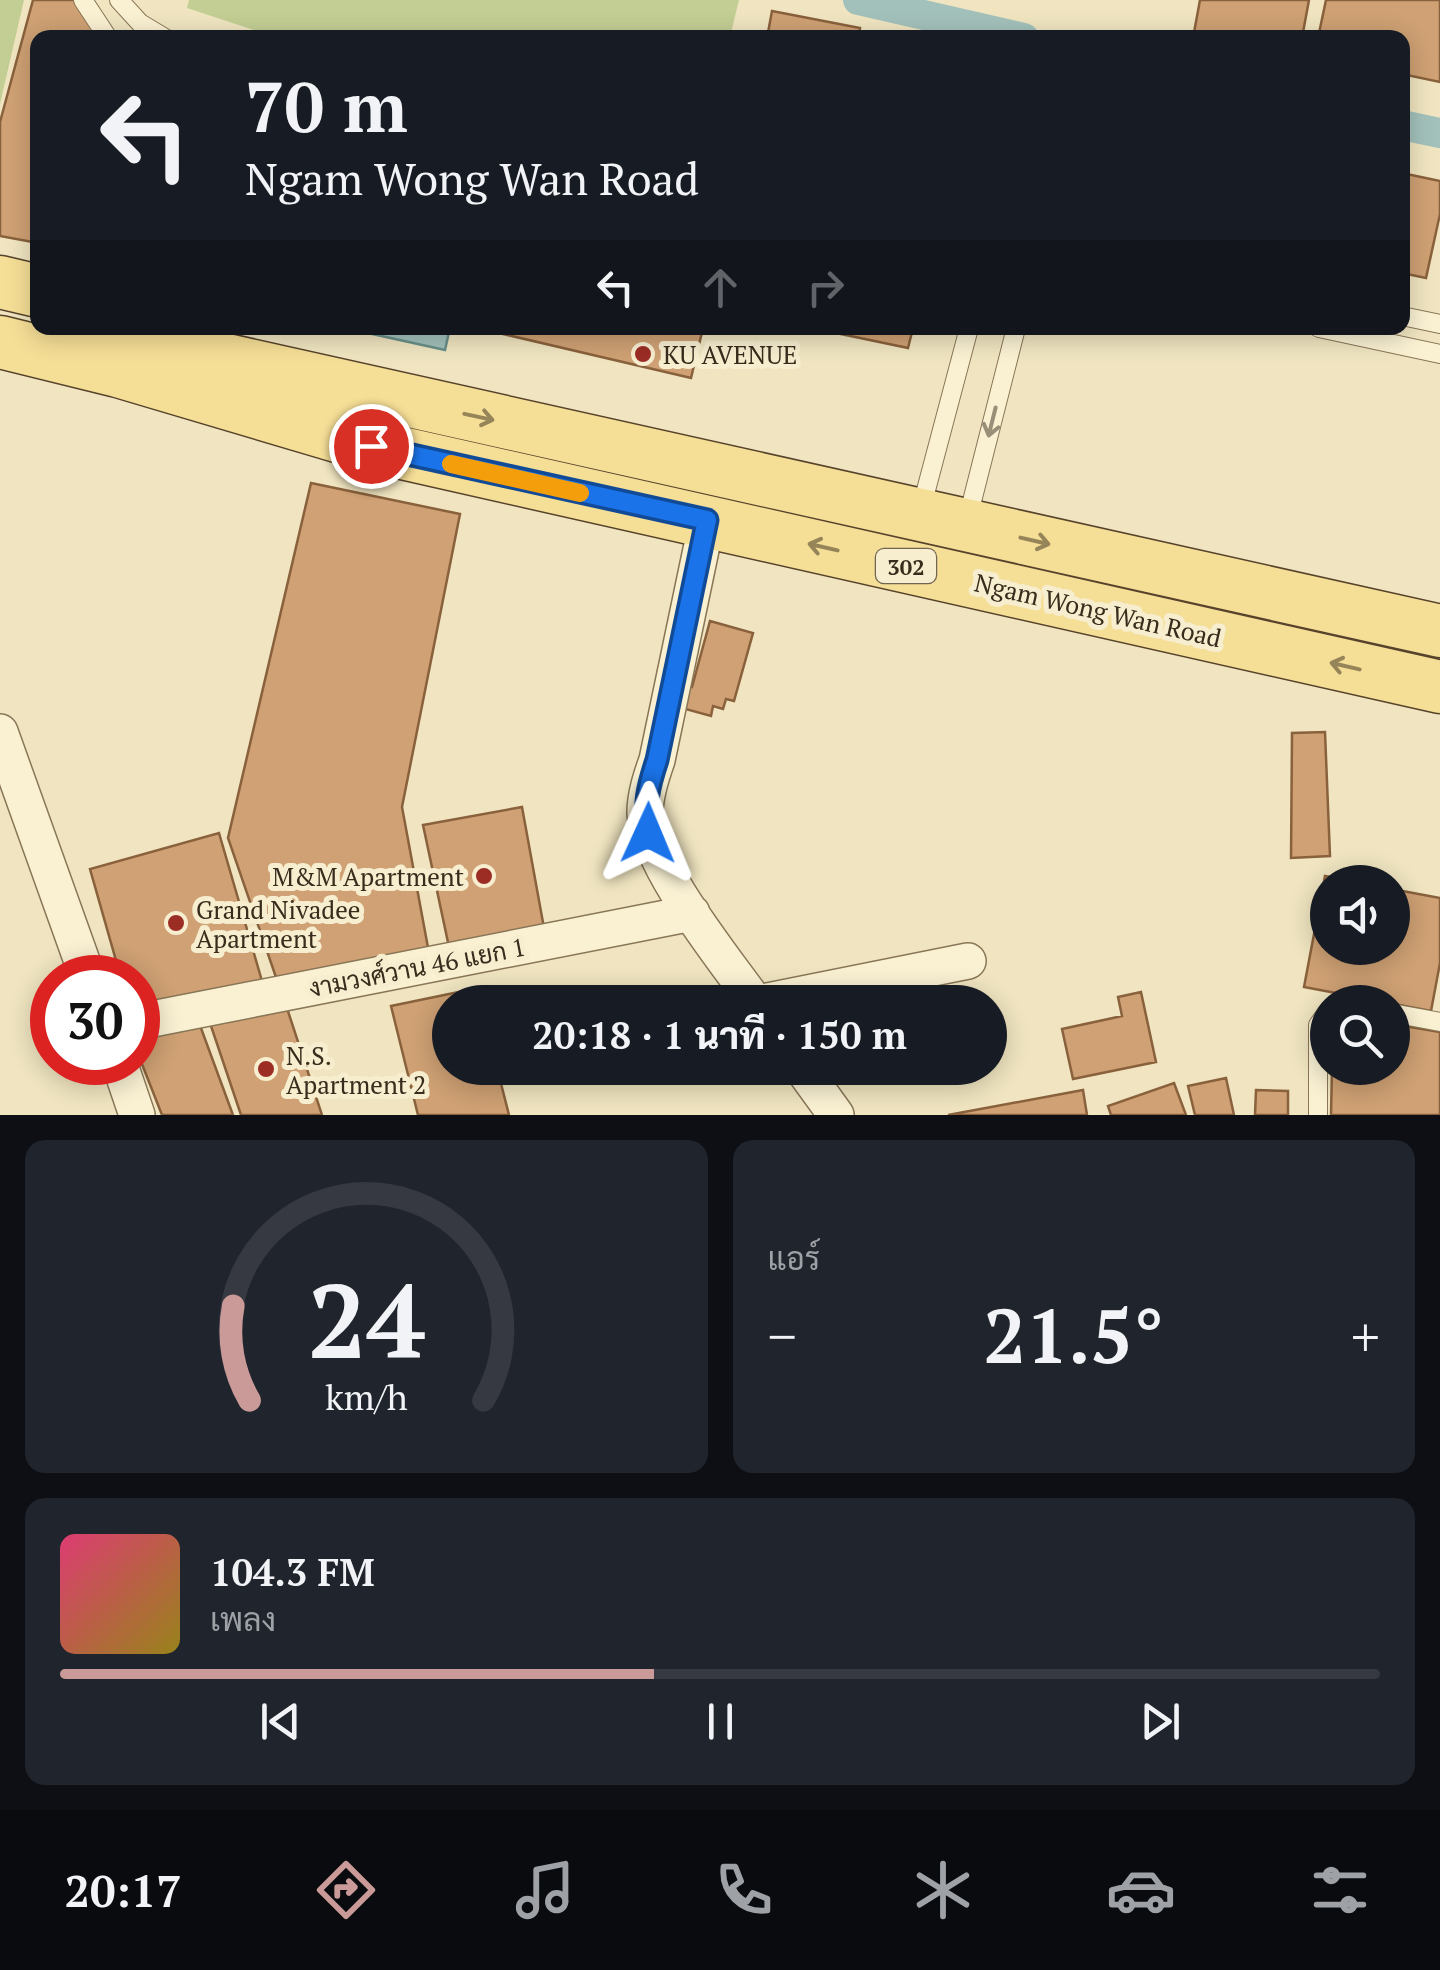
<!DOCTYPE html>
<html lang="th">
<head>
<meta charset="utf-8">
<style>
  :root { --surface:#171b24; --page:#20242c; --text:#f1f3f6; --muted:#9ea1a6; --line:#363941; --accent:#ca9a98 }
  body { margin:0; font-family:"PT Serif",Sarabun,serif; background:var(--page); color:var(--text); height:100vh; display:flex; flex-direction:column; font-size:38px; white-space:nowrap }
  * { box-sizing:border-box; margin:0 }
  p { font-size:32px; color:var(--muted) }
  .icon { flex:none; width:55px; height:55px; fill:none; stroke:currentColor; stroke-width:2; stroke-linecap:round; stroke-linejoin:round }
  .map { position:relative; height:1115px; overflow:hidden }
  .panel { display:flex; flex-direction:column; gap:25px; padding:25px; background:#0d0f14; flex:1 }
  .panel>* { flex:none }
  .banner { position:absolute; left:30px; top:30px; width:1380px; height:305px; border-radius:20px; box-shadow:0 5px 25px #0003; background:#171b24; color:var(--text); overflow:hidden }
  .tools { position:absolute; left:1310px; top:865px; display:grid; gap:20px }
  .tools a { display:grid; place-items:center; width:100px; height:100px; border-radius:50%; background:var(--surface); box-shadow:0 5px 25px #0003; font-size:50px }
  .speed { position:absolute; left:30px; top:955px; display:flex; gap:20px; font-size:50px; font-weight:700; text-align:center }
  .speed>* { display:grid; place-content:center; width:130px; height:130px; border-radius:50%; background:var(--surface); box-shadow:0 5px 25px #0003; line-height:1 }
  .speed .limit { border:15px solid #d22; background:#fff; color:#111 }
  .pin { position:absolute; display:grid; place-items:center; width:85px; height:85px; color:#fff; margin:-42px; border:5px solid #fff; border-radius:50%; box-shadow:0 2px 10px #0007 }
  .me { position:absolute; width:110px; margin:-55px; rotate:1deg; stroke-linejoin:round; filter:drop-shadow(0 0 8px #0008) }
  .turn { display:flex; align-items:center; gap:35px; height:210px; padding:0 50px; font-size:45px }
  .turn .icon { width:130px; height:130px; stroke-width:2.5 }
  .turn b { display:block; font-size:70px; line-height:85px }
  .lanes { display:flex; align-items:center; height:95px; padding:0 50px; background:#0003; justify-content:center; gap:50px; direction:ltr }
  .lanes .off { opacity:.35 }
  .big { font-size:75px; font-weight:800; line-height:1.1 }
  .panel .widget { flex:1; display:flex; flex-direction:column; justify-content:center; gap:15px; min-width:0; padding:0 35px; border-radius:20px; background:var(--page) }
  .panel .dial { align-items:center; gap:0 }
  .dial svg { height:260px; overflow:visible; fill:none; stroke:var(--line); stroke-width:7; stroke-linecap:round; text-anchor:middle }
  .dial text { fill:var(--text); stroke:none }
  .song { display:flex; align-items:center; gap:30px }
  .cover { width:120px; height:120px; border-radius:15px; background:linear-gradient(135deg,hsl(340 70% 55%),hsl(50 70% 35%)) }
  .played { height:10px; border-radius:5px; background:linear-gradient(90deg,var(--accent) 45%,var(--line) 45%) }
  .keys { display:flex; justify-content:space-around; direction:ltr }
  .heat { display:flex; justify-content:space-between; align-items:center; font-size:55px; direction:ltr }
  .panel .tiles { flex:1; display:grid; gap:25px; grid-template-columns:1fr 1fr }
  .widget:last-child { grid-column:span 2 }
  .trip { position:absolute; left:432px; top:985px; width:575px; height:100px; border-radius:50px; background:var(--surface); box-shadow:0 5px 25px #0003; font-weight:800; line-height:100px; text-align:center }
  .dock { display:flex; height:160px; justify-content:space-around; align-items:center; background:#090b0e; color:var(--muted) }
  .dock .icon { width:70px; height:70px }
  .dock .active { color:var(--accent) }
  .dock b { font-size:45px; color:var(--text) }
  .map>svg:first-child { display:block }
</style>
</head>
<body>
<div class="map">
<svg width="1440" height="1115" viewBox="0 0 1440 1115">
  <rect width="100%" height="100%" fill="#f0e5c0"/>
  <path fill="#c3ce94" d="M0,0h24l-24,104z
    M189,0h550l-9,37h-455l-88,-29z"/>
  <path fill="#a3c1bb" stroke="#6a9089" stroke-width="2.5" d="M345,328h85l19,4 -4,18z"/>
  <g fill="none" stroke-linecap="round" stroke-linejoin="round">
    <path stroke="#a3c1bb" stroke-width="30" d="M858,0l166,38
      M1402,125l38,8"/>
  </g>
  <path fill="#cfa174" stroke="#89613c" stroke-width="2.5" d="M33,0h50l25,38h-70v205l-38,-7v-114z
    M1200,0h109l-7,38h-109z
    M1326,0h114v82l-38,-8v-36h-84z
    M772,11l88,17 -1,10h-92z
    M1402,173l38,8v33l-14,64 -24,-5z
    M487,328h216l-12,50 -205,-48z
    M812,328h101l-5,20z
    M311,483l149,31 -58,293 27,146 -150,33 -51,-148z
    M710,621l43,12 -19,68 -8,-2 -3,10 -10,-3 -2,10 -33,-9 7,-22 7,2z
    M1325,732l5,124 -39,2 1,-125z
    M522,807l22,121 -95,19 -26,-122z
    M219,833l43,148 -124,26v-29h-17l-31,-109z
    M1325,876l36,6h-33v66h64v-59l48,9v65l-9,48 -127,-24z
    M478,988l3,14h-31v66h47l12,47h-91l-27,-109z
    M1141,992l15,70 -83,17 -11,-50 60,-13 -4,-19z
    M284,999l38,116h-81l-31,-92z
    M198,1020l35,95h-71l-24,-61v-24z
    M1392,1024l48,8v83h-109l1,-47h60z
    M1226,1078l8,37h-39l-7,-29z
    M1174,1083l12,32h-75l-3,-9z
    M1083,1090l4,25h-139z
    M1256,1090l32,1v24h-33z"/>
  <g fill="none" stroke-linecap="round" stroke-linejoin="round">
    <defs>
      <path id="lane" d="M83,0l25,38
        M119,0l21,23 25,15
        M1402,316l38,8
        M1319,328l121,26
        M921,509l48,-181
        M967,521l49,-193
        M1392,1013l48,9
        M1318,1115v-90l10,-14"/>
      <path id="street" d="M707,521l-50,239c-6,17 -12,35 -12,53 2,51 80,147 110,189
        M0,732l88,246
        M763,1002l205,-41
        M142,1021l550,-108
        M119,1062l18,53
        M802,1068l34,47"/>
      <path id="primary" d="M0,282l38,9
        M97,331l1343,300
        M0,342l118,29 253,75 1069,241"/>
    </defs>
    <use href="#lane" stroke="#897657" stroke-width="20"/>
    <use href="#street" stroke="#897657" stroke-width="38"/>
    <use href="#primary" stroke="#57432c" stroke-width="55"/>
    <use href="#lane" stroke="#faf1d3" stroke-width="18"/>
    <use href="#street" stroke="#faf1d3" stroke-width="35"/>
    <use href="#primary" stroke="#f5de96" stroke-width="52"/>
  </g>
  <defs><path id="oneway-shaft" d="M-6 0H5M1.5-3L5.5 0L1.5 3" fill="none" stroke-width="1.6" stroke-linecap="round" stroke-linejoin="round" transform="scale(2.5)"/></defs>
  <g stroke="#968559">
    <use href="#oneway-shaft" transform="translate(479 417) rotate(12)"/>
    <use href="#oneway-shaft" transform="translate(1035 541) rotate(13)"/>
    <use href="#oneway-shaft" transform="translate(823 547) rotate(-167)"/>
    <use href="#oneway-shaft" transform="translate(1345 666) rotate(-167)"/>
  </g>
  <use stroke="#998e78" href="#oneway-shaft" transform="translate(992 422) rotate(104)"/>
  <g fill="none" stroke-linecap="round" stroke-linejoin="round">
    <defs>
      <path id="route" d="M371,446l336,74 -50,240c-9,27 -13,44 -9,73"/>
    </defs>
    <use href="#route" stroke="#114b97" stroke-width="25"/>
    <use href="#route" stroke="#1a73e8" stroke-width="18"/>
    <path stroke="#f59e0b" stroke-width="18" d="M451,464l129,29"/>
  </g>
  <g fill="#9b2d25" stroke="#f7eed0" stroke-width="4">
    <circle cx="643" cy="354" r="10"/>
    <circle cx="484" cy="876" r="10"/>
    <circle cx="176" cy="923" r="10"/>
    <circle cx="266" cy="1069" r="10"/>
  </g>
  <g text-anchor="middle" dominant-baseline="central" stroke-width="10" stroke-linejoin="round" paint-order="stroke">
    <rect fill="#f7eed0" stroke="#716652" stroke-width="2.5" x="876" y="549" width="60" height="34" rx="8"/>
    <g font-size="22" font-weight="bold" fill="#382c1c">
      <text x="906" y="566">302</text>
    </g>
    <g font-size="25" fill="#382c1c" stroke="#f7eed0" text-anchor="start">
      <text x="663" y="354">KU AVENUE</text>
      <text x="464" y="876" text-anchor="end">M&amp;M Apartment</text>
      <text x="196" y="909">Grand Nivadee<tspan x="196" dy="29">Apartment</tspan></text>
      <text x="286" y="1055">N.S.<tspan x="286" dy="29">Apartment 2</tspan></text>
    </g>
    <g font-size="25" fill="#382c1c" stroke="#f7eed0">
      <text transform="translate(1098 610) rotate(13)">Ngam Wong Wan Road</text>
      <text transform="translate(417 967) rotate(-11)">งามวงศ์วาน 46 แยก 1</text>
    </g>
  </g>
</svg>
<div class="tools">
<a><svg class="icon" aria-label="sound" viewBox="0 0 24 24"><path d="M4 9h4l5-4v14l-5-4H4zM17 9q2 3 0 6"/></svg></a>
<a><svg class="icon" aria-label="search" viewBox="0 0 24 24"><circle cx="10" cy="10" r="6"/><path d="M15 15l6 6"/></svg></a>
</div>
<div class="speed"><div class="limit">30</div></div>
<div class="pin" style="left:371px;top:446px;background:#d93025"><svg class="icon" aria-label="arrive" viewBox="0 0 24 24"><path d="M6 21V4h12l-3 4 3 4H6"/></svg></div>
<svg class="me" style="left:648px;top:833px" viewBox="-20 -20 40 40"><path d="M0-17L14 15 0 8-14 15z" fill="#1a73e8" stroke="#fff" stroke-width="4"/></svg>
<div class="trip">20:18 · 1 นาที · 150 m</div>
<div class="banner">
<div class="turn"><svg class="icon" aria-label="left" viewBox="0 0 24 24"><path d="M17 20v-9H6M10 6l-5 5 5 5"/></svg><div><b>70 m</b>Ngam Wong Wan Road</div></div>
<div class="lanes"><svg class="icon" aria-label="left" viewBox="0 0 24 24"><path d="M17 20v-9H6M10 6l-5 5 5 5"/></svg><svg class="icon off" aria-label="ahead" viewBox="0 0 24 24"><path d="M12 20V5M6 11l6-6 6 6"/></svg><svg class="icon off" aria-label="right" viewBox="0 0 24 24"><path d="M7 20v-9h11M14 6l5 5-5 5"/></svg></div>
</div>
</div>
<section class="panel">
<div class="tiles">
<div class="widget dial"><svg viewBox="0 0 100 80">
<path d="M14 69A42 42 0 1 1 86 69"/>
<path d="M14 69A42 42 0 0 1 9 40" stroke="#ca9a98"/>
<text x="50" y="56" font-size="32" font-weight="700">24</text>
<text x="50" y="72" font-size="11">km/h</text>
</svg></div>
<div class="widget"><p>แอร์</p>
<div class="heat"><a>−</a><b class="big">21.5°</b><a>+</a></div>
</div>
<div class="widget">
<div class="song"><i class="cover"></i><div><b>104.3 FM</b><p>เพลง</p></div></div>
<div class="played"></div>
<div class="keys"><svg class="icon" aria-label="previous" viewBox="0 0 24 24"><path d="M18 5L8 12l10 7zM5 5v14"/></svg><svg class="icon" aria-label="pause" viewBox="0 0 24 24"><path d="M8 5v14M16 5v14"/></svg><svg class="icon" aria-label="next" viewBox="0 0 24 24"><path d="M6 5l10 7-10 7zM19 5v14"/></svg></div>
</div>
</div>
</section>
<nav class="dock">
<b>20:17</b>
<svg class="icon active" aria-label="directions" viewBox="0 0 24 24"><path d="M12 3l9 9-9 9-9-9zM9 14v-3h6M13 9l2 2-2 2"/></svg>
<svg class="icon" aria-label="music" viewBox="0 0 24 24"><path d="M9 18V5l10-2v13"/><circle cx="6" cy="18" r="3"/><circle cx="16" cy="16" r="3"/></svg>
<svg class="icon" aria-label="phone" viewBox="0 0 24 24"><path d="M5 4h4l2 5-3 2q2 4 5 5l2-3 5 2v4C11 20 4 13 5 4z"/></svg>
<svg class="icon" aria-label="climate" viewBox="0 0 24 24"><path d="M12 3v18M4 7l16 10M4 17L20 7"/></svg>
<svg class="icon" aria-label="car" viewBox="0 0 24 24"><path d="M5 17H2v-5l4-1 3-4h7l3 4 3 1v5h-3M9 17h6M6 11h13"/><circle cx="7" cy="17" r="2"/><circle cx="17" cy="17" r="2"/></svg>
<svg class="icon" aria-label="filters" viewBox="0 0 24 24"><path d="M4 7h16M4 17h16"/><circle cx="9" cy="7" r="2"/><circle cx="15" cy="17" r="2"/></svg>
</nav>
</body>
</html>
